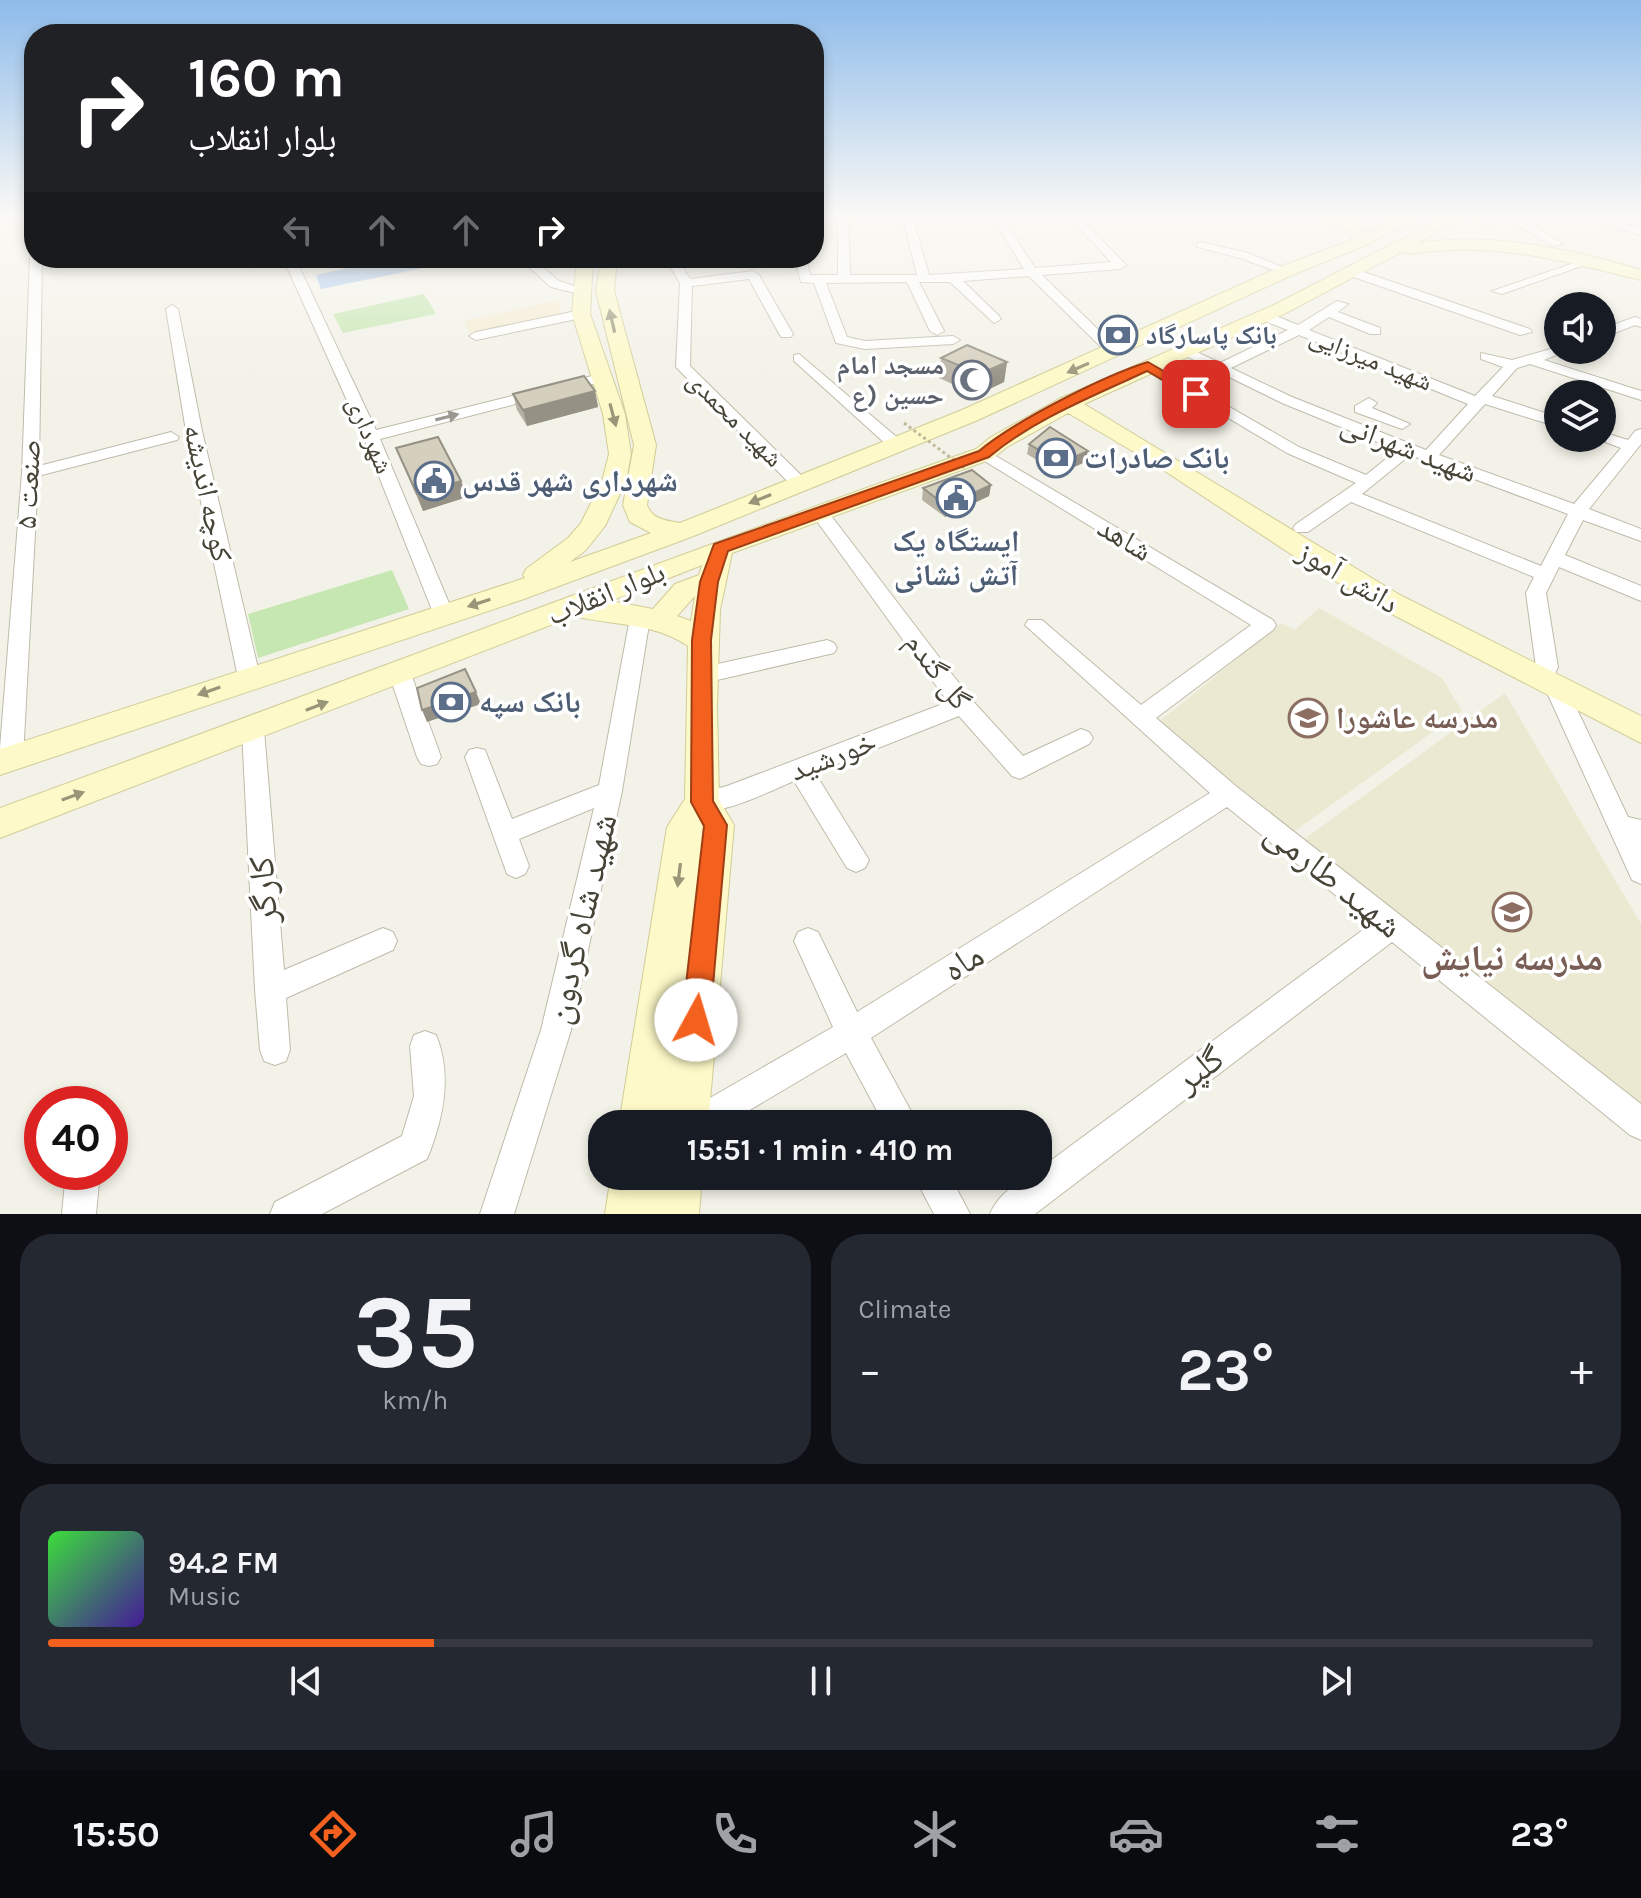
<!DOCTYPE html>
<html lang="en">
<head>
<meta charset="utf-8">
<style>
  :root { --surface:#171b24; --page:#242831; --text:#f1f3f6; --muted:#9ea1a6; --line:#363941; --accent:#f4601e }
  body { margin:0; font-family:Karla,"Noto Naskh Arabic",sans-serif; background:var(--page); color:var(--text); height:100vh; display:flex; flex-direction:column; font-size:30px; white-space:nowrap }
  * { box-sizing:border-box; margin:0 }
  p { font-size:26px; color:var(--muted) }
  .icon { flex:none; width:44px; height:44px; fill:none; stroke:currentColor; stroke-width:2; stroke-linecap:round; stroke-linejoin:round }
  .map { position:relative; height:1214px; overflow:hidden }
  .drawer { display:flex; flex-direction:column; gap:20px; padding:20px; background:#0d0f14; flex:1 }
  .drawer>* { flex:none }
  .top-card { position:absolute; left:24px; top:24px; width:800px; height:244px; border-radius:32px; box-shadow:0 4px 12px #0003; background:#202124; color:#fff; overflow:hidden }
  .buttons { position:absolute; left:1544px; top:292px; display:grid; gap:16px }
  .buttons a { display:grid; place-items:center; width:72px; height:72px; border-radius:50%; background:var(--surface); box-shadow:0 4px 12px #0003; font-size:40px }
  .speed { position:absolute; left:24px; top:1086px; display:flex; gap:16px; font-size:40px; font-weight:700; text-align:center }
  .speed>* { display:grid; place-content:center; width:104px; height:104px; border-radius:50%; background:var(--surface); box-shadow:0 4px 12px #0003; line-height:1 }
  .speed .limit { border:12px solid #d22; background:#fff; color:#111 }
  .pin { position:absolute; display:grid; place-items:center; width:68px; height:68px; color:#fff; margin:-34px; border-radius:16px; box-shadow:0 4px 12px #0006 }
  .me { position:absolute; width:88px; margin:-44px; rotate:6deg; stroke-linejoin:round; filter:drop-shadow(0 0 6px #0008) }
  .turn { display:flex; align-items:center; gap:28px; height:168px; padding:0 32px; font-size:36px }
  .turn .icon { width:104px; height:104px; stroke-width:2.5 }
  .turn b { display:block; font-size:56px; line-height:68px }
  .lanes { display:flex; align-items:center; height:76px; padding:0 32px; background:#0003; justify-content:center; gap:40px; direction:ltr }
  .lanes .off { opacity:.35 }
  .big { font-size:60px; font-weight:700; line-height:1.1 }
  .drawer .tile { flex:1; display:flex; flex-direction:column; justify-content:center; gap:12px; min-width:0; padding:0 28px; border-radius:32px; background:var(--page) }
  .drawer .dial { align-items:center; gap:0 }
  .dial b { font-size:104px; line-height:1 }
  .song { display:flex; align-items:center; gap:24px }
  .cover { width:96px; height:96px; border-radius:12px; background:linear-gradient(135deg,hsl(120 70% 55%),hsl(260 70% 35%)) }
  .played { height:8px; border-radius:4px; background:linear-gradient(90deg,var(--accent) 25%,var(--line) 25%) }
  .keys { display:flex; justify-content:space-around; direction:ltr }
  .heat { display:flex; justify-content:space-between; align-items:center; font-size:44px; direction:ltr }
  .drawer .tiles { flex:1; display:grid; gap:20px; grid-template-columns:1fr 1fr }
  .tile:last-child { grid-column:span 2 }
  .trip { position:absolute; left:588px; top:1110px; width:464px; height:80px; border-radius:32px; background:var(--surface); box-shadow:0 4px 12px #0003; font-weight:700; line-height:80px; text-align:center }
  .tabs { display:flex; height:128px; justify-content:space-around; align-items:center; background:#090b0e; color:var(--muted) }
  .tabs .icon { width:56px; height:56px }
  .tabs .current { color:var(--accent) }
  .tabs b { font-size:36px; color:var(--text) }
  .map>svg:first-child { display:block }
</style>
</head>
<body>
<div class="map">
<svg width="1641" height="1214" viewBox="0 0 1641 1214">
  <rect width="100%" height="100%" fill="#f3f2e8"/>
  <path fill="#f5ecd3" d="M558,300l3,13 -90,22 -7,-14z"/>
  <path fill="#ece9d2" d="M1319,608l123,70 20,33 -174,125 -133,-111 126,-102 14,7z
    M1505,693l136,231v184l-341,-266z"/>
  <path fill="#c6e7b1" d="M424,294l12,20 -93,19 -10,-19z
    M392,570l17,39 -151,49 -10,-44z"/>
  <path fill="#a6c5ee" d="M394,258h16l13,10 -102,21 -5,-14z"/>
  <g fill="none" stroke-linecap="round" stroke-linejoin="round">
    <defs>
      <path id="street" d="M838,215h10l2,60h67l-15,-60h10l17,60 95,-6 -33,-54h10l34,53 76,-6 -44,-47h11l48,50 -6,4 -78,6 79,77 -12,3 -80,-79 -66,5 36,35 2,3 -7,4 -44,-41h-31l25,49 -7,4 -7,-4 -23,-49 -81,1 21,54 18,4 88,-5 7,4 -7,4 -88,5 -29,-6 -22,-60 -13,-1 -7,-24h12l4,17h28z
        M1576,215h16l49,14v6z
        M1513,218h8l42,26 -10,2 -40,-24z
        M1201,242l47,11 44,18 -6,4 -46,-17 -43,-11v-4z
        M34,255v3h8l-3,208 132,-34 8,5 -2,3 -139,36 -15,282 -4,7 -8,2 -8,-2 -3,-17 22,-275 8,-215z
        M283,258h12l81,172 224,-56 7,4 -2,3 -225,58 74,176 -3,5 -7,2 -10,-7 -71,-179z
        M519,258h13l27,23 30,10 -6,4 -32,-8z
        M665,258h12l13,21 63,-8 6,4 34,59 -2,3h-10l-32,-58 -57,7 -2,80 115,113 3,4 -3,4h-12l-117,-120 4,-84z
        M1589,258l10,2 -97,34 -10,-3z
        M1349,267l181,62 2,3 -12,3 -175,-61 -2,-3z
        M1337,301l11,3 -10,8 42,16v6h-10l-41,-17 -20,13 166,66 28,-29 -22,-8v-6l31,7 46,-13v3h10l-24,10 97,31v9l-111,-36 -13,4 -25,28 66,21v10l-73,-23 -46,51 135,49 47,-56 -26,-10h7v-6l26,8 7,-9 6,-2v15l-52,65 52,20v12l-58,-21 -18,35 76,31v15l-82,-34 -13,26 12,74 -3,6h-16l-3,-6 -10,-74 8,-16 -183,-75 -43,30h-12l-3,-4 3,-4 60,-41 -69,-30 -146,-87 7,-4 5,1 146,84 67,28 31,-25 -115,-47 -108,-53 12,-3 34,16 68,-33 -29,-11v-6h10l29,12zM1299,335l169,69 -42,46 -134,-53 -61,-29zM1410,455l158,59 -27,52 -179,-72z
        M172,305l6,4 24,122 58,246 -3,6h-16l-3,-6 -52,-246 -20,-122z
        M581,310l7,4 -2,3 -110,23 -7,-4 7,-4z
        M1635,317l6,2v8l-6,-2 -33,13v-9z
        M799,354l101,86v6h-12l-94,-85v-6z
        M1369,398l8,5 -5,5 38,16 -8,5 -47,-17v-6z
        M984,449l289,171 3,5 -3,5 -117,88 81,69 404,317v36l-11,-5 -238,-193 -357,272h-45c6,-16 30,-38 48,-38v-6l333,-246 -144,-117 -356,231 47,86h-34l-38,-71 -120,71h-47l5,-11 149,-86 -39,-86 4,-9 10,-4 10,4 39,80 353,-219 -185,-168 3,-5h14l99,85 110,-80 -273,-168v-6z
        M820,508l6,1 145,190 52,57 58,-27 8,3 4,6 -4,6 -69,35 -8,-3 -53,-60 -144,57 54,87 -4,8 -9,4 -9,-4 -53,-87c-24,10 -76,37 -101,28l-3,-7 3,-7 34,-9 221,-84 -137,-189z
        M640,611l10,7 -28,173 -51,239 -57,184h-34l61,-184 53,-222 -75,31 10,27 -4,8 -9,4 -9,-4 -42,-117 4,-7 8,-2 8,2 27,69 87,-34 31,-167z
        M827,640l7,3 3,5 -3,5 -130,30 -8,-2 -3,-6 3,-6 8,-2z
        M400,666l8,2 3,6 30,83 -4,7 -8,2 -8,-2 -4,-7 -28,-83 3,-6z
        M1555,678l8,2 3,6 62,131 13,3v64l-9,-4 -88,-194 3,-6z
        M253,721l8,3 3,6 20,240 99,-42 10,4 4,9 -4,9 -107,48 4,52 -4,11 -11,4 -11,-4 -4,-11 -5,-60 -13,-260 3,-6z
        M425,1031l11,4c17,41 7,85 -9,124l-105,55h-52l5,-12 127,-66 12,-40 -4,-50 4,-11z
        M66,1172h34l-4,42h-34z
        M914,1176h36l20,38h-36z"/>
      <path id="secondary" d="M1317,215c20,0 35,1 49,18l35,-18h18l-50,29 -77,31 -314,145 -287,117 -167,62 -524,176v-26l525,-171 -2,-3 3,-6 42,-31 13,-15 21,-42 7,-27 -6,-40 -31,-100 5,-56h16l-3,56 35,100 6,40 -5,27 -21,45 -19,24 -16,12 81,-29 -21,-11 -7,-17 11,-60 -38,-154 5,-33h16l-3,33 42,154 -9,60c6,15 18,15 33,18l282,-113 318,-143 74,-28 -13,-12z
        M1448,215h18l-49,28c77,-11 150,5 224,27v10c-82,-20 -145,-39 -231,-26l-7,-3 -117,62 -202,91 316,191 241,121v27l-261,-135 -80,-48 -149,-98 -83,-49 -61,34 -15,12 -260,94 -12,57 -3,96 2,94 15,25 -26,299h-89l48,-297 18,-28 3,-153c-35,-24 -74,-20 -114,-30l-574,222v-30c326,-119 649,-244 976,-359l15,-12 68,-38 215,-94zM702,565l-3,10 -24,9 -22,25 -42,-8zM695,596l-4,25 -14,-5z
        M611,1176h91l-3,38h-94z"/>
    </defs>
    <use href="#street" stroke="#bfbbaa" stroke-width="2"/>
    <use href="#secondary" stroke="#d2cc99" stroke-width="2"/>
    <path stroke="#c0b99c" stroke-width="2" stroke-dasharray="2 2" stroke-linecap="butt" d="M1474,218l13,-3
      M1473,219l19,10"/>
    <use href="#street" fill="#fff" fill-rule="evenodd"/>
    <use href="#secondary" fill="#fdf9c8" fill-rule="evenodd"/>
    <path stroke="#c0b99c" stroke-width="3" stroke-dasharray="3 3" stroke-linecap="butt" d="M904,423l62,46"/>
  </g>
  <path fill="#b7b2a3" d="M1511,215h29l-1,2 -16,3z
    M941,358l66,4 -3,20 -27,13 -38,-17z
    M595,391l3,16 -71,19 -10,-16 -4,-16z
    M1029,444l56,18 -26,12 -32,-20z
    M396,448l65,33 6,16 -44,14z
    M991,485l-2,11 -44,21 -23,-17 1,-12z"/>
  <path fill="#959184" d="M1526,215h14l-1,2 -16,3z
    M1007,362l-3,20 -27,13 3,-21z
    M595,391l3,16 -71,19 -4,-16z
    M1088,451l-3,11 -26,12 2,-11z
    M461,481l6,16 -44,14 -6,-17z
    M991,485l-2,11 -44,21 1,-11z
    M476,692l5,12 -54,18 -5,-12z"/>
  <path fill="#d5cfbd" stroke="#959184" stroke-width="2" d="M967,345l40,17 -27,12 -39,-16z
    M584,376l11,15 -72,19 -10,-16z
    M1050,427l38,24 -27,12 -32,-19z
    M438,437l23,44 -44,13 -21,-46z
    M972,470l19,15 -45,21 -23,-18z
    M465,669l11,23 -54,18 -5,-22z"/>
  <defs><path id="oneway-solid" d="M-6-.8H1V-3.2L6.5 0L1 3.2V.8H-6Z" transform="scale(2)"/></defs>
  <g fill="#989578">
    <use href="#oneway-solid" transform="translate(612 321) rotate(-103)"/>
    <use href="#oneway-solid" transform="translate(1078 368) rotate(156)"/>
    <use href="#oneway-solid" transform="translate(613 415) rotate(75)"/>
    <use href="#oneway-solid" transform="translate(760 499) rotate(158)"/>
    <use href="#oneway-solid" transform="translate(479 603) rotate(162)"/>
    <use href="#oneway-solid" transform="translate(209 691) rotate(161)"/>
    <use href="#oneway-solid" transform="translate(317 706) rotate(-21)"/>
    <use href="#oneway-solid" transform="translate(73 796) rotate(-20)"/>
    <use href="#oneway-solid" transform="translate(679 875) rotate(97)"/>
  </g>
  <use fill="#999891" href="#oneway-solid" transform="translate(447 417) rotate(-14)"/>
  <linearGradient id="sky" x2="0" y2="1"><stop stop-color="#8dbbea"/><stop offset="0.56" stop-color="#faf9f5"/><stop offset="1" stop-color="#faf9f5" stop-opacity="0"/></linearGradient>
  <rect width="1641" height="385" fill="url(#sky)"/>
  <path fill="#f4601e" stroke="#9f3e14" stroke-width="2" d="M1148,362l55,32 -12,3 -44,-26c-53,25 -113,48 -158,86l-261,94 -10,31 -7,58 2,161 14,24 -17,195 -4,10 -10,4 -10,-4 -4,-10 22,-194 -13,-24 1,-162 8,-58 14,-38 265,-93c36,-30 124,-75 169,-89z"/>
  <defs>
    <symbol id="bank-ring" viewBox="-11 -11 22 22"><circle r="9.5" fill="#fff" stroke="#5c6f8a" stroke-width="1.5"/><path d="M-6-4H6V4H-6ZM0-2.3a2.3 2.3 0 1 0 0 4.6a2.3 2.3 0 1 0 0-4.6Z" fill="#5c6f8a"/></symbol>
    <symbol id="mosque-ring" viewBox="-11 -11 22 22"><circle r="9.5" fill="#fff" stroke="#6b7280" stroke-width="1.5"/><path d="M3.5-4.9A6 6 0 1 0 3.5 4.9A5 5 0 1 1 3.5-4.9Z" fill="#6b7280"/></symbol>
    <symbol id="civic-ring" viewBox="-11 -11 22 22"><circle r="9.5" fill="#fff" stroke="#5c6f8a" stroke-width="1.5"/><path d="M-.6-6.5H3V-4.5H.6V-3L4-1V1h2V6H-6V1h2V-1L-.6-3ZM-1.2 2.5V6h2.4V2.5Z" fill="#5c6f8a"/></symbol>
    <symbol id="school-ring" viewBox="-11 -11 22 22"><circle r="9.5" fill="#fff" stroke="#8d6e63" stroke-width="1.5"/><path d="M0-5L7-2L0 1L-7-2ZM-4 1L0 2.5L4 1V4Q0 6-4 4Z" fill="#8d6e63"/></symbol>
  </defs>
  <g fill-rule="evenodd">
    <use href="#bank-ring" x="1096" y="313" width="44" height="44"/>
    <use href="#mosque-ring" x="950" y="358" width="44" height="44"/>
    <use href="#bank-ring" x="1034" y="436" width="44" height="44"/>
    <use href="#civic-ring" x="412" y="459" width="44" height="44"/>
    <use href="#civic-ring" x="934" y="476" width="44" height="44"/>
    <use href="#bank-ring" x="429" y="680" width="44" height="44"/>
    <use href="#school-ring" x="1286" y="696" width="44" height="44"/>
    <use href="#school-ring" x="1490" y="890" width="44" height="44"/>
  </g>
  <g text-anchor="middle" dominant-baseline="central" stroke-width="7" stroke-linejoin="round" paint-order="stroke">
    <g font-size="26" font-weight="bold" fill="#4e5e75" stroke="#fff" text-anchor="start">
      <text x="1146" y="335">بانک پاسارگاد</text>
    </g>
    <g font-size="26" fill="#464337" stroke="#fff">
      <text transform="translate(1371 359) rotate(22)">شهید میرزایی</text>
      <text transform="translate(735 419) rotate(45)">شهید محمدی</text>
      <text transform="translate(370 435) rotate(67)">شهرداری</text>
    </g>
    <g font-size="26" font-weight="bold" fill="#5b616d" stroke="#fff" text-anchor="end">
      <text x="944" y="365">مسجد امام<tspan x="944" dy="30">حسین (ع</tspan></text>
    </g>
    <g font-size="30" fill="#464337" stroke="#fff">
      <text transform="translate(1409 448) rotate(21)">شهید شهرانی</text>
      <text transform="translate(28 484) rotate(-87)">صنعت ۵</text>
      <text transform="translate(208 493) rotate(78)">کوچه اندیشه</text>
      <text transform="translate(1125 539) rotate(31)">شاهد</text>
      <text transform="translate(1348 577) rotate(31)">دانش آموز</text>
      <text transform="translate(606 593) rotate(-22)">بلوار انقلاب</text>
      <text transform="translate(938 671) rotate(53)">گل گندم</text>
      <text transform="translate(833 756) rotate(-21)">خورشید</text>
    </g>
    <g font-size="30" font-weight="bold" fill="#4e5e75" stroke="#fff" text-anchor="start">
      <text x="1084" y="458">بانک صادرات</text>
      <text x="462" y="481">شهرداری شهر قدس</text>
      <text x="956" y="541" text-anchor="middle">ایستگاه یک<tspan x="956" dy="34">آتش نشانی</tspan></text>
      <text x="479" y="702">بانک سپه</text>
    </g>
    <g font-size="30" font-weight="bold" fill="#785e54" stroke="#fff" text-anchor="start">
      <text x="1336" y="718">مدرسه عاشورا</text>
    </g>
    <g font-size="36" fill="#464337" stroke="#fff">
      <text transform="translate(1334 879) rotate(39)">شهید طارمی</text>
      <text transform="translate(263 890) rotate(-94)">کارگر</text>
      <text transform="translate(581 919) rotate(-77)">شهید شاه گردون</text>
      <text transform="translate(963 962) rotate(-32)">ماه</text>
      <text transform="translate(1199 1069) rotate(-37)">گلپر</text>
    </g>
    <g font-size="36" font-weight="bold" fill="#785e54" stroke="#fff">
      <text x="1512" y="958">مدرسه نیایش</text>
    </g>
  </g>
</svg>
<div class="buttons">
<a><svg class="icon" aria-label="sound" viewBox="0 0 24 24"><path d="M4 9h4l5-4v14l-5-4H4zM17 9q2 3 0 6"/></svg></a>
<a><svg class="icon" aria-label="layers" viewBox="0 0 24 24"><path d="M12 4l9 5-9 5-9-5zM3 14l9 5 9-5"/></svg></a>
</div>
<div class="speed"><div class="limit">40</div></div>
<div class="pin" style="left:1196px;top:394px;background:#d93025"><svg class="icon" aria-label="arrive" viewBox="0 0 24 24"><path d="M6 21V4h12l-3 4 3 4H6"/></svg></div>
<svg class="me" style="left:696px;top:1020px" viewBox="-20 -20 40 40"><circle r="19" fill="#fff"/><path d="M0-13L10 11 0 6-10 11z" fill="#f4601e"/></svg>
<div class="trip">15:51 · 1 min · 410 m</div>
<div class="top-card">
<div class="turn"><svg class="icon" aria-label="right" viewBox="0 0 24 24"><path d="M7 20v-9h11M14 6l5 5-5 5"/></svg><div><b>160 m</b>بلوار انقلاب</div></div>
<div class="lanes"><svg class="icon off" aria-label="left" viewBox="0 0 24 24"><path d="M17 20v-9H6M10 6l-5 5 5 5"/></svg><svg class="icon off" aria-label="ahead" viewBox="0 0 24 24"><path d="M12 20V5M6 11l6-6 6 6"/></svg><svg class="icon off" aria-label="ahead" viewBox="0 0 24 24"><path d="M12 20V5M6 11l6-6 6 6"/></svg><svg class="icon" aria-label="right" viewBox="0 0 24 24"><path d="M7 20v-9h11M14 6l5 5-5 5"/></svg></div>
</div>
</div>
<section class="drawer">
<div class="tiles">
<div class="tile dial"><b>35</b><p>km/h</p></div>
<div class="tile"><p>Climate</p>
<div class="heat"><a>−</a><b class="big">23°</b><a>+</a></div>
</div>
<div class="tile">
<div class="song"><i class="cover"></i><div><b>94.2 FM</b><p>Music</p></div></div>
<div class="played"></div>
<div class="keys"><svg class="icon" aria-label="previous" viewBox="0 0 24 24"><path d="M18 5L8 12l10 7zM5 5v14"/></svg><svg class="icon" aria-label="pause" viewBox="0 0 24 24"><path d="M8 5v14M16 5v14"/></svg><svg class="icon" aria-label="next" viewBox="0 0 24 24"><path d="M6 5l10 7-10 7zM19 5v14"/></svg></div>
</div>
</div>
</section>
<nav class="tabs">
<b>15:50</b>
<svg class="icon current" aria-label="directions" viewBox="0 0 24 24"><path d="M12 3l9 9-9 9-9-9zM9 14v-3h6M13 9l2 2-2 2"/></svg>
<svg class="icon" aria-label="music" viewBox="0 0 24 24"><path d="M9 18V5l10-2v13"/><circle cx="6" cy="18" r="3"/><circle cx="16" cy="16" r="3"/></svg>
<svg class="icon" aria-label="phone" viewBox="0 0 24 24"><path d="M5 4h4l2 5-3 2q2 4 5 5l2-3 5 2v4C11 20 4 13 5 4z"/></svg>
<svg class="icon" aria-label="climate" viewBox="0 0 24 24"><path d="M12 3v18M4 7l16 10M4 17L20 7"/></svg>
<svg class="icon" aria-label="car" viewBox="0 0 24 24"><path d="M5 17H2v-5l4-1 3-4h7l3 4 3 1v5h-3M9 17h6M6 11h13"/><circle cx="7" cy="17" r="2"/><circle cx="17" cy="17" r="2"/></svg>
<svg class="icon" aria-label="filters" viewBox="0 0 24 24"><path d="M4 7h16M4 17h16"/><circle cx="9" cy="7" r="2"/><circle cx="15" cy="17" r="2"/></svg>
<b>23°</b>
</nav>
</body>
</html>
